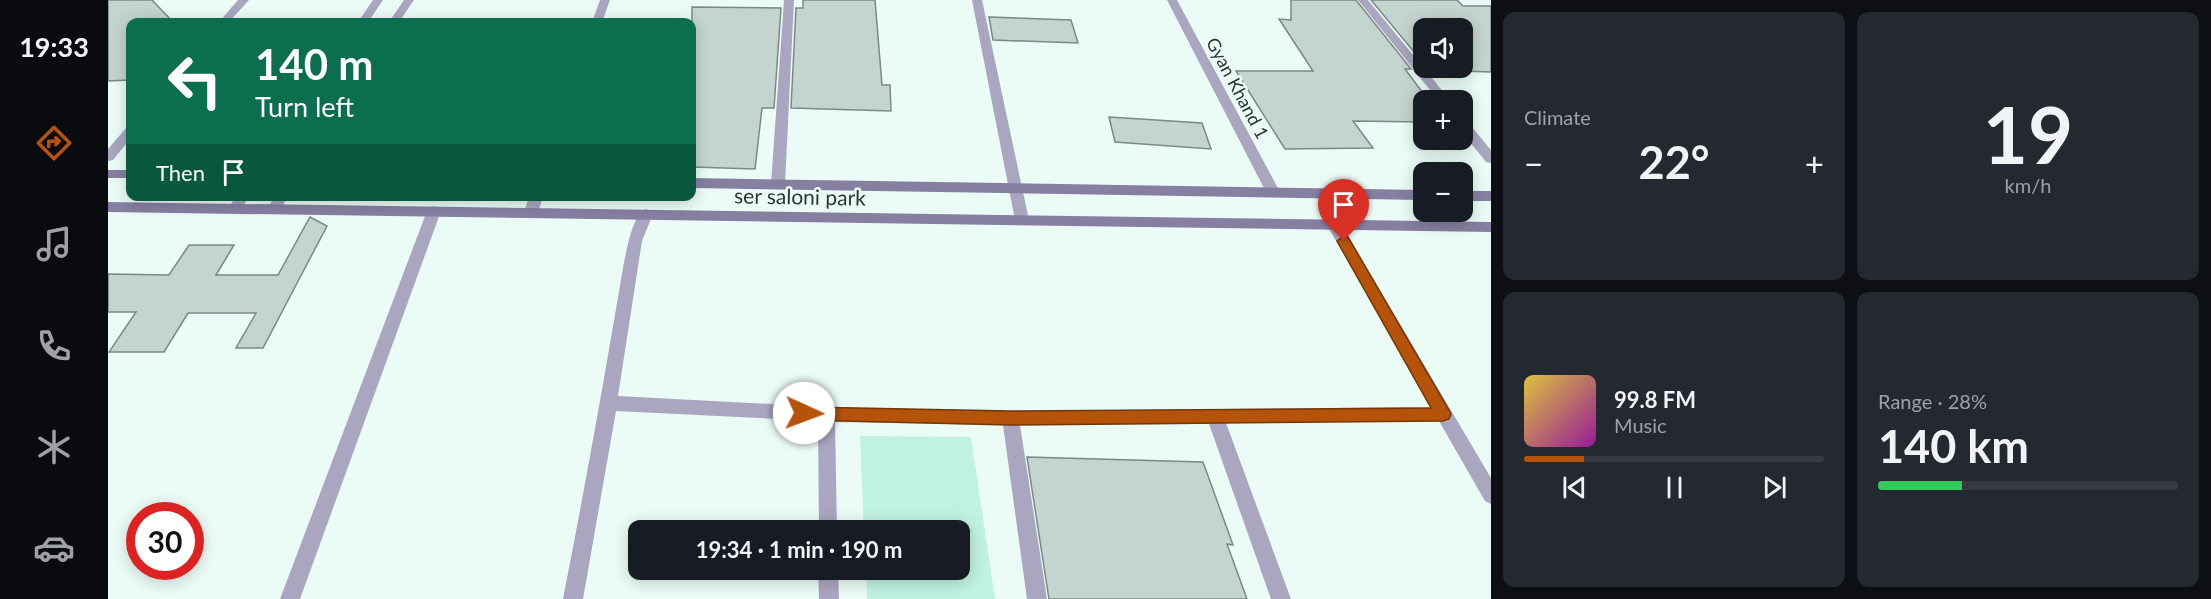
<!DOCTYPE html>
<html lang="en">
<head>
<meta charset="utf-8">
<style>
  :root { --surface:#171b24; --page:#242831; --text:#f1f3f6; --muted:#9ea1a6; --line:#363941; --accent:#b45309 }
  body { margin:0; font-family:Lato,sans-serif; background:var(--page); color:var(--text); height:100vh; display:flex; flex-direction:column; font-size:22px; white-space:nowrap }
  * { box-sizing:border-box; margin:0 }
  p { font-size:20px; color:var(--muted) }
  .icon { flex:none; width:33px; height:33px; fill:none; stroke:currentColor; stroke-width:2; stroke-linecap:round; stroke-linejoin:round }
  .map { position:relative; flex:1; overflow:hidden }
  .drawer { display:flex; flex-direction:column; gap:12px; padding:12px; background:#0d0f14; width:720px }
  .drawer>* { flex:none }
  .top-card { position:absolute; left:18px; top:18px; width:570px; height:183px; border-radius:12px; box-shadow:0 3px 15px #0003; background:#0b6e4f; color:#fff; overflow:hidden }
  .tools { position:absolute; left:1305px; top:18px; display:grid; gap:12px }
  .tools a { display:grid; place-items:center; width:60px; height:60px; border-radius:12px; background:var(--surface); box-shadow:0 3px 15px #0003; font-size:30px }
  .speed { position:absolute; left:18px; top:502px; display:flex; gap:12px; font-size:30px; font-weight:700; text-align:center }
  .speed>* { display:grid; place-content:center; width:78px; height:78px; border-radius:50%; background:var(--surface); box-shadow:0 3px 15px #0003; line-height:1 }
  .speed .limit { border:9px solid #d22; background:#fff; color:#111 }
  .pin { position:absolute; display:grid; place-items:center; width:51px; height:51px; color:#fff; margin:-62px -26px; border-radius:50% 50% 50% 0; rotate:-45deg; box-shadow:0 0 6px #0007 }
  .pin .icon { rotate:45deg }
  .me { position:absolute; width:66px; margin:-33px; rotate:92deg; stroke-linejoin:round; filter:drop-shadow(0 0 4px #0008) }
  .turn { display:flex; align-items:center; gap:21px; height:126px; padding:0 30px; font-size:27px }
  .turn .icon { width:78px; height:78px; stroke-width:2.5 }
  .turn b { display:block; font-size:42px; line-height:51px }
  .then { display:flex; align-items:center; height:57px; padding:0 30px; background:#0003; gap:12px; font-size:22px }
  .big { font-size:45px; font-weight:700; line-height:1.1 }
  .drawer .card { flex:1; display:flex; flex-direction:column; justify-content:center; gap:9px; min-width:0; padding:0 21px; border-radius:12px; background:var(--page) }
  .drawer .dial { align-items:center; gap:0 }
  .dial b { font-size:78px; line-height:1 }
  .song { display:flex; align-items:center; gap:18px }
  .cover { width:72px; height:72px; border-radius:9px; background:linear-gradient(135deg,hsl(50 70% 55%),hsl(300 70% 35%)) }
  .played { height:6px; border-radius:3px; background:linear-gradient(90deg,var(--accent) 20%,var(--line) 20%) }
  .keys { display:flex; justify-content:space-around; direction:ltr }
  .heat { display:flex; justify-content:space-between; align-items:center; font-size:33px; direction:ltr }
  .charge { height:9px; border-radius:4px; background:linear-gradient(90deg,#34c759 28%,var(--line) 0) }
  .drawer .tiles { flex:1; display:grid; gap:12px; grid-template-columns:repeat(2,1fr) }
  .trip { position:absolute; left:520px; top:520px; width:342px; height:60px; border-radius:12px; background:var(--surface); box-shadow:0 3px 15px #0003; font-weight:700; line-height:60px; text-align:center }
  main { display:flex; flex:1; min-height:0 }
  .tabs { display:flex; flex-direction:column; width:108px; justify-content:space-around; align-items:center; background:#090b0e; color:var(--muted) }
  .tabs .icon { width:42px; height:42px }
  .tabs .current { color:var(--accent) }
  .tabs b { font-size:27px; color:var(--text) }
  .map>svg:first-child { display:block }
</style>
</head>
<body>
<main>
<nav class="tabs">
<b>19:33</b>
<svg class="icon current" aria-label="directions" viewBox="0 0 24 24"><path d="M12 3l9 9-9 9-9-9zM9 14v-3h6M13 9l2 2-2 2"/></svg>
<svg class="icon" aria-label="music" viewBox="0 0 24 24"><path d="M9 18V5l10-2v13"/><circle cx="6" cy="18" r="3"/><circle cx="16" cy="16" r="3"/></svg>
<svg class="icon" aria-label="phone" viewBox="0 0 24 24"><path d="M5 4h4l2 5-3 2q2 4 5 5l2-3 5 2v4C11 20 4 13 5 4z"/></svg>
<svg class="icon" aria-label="climate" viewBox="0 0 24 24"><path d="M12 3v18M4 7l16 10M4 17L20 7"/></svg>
<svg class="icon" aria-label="car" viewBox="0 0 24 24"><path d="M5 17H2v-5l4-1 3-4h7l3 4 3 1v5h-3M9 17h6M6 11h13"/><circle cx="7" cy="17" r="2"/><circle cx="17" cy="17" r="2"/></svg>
</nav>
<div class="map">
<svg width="1383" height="599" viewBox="0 0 1383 599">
  <rect width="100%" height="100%" fill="#ebfcf6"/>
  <path fill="#c0f2e2" d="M752,436l111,1 24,162h-128l-1,-29h94v-39h-96z"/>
  <path fill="#c4d4ce" stroke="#7a8984" stroke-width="1.5" d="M0,0h44l21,22h-43v58l-22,1z
    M695,0h72l7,85h8l1,26 -100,-3 5,-100h7z
    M1183,0h65l55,69h-6l21,28h-5l3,3v22l-71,-1 20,27 -88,1 -49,-78h77l-34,-52 12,1z
    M1263,0h86l6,6h28v66l-63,-2 -2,-2h36v-40h-38v36z
    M584,7l89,1 -7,100h-12l-7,61 -63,-2z
    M881,17l82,3 7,23 -85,-3z
    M1001,117l93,6 9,26 -96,-7z
    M202,217l17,9 -64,122h-27l20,-35h-68l-24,39h-55l27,-40h-28v-38l61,1 20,-30h45l-18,30h62z
    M919,457l176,5 30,83 -6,-1 20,55h-198z"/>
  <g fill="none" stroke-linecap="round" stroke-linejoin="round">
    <path fill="#aba6bf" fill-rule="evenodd" d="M130,0h11l-20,22h-10z
      M265,0h10l-15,22h-10z
      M296,0h10l-15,22h-10z
      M492,0h10l-8,22h-10z
      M676,0h10l-9,184 -7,5 -7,-5z
      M864,0h10l47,220 -7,5 -7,-5z
      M1059,0h10l103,192 -2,3 -5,2 -7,-5z
      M1250,0h10l82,100h-12z
      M1354,119l4,1 25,30v13l-5,-1 -24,-30z
      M22,127v12l-17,21 -5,1v-12l18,-21z
      M128,196h13l-9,16 -5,2 -7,-5z
      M167,196h13l-9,16 -5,2 -7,-5z
      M421,196h14l-5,17 -7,5 -7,-5z
      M326,206l7,5 -141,388h-20l147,-388z
      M538,209l7,5 -11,27 -24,155 208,11 184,4 421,-4 -104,-182 2,-4h10l152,257v26l-6,-3 -46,-80 -213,2 65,176h-20l-62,-175 -189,1 27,174h-20l-24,-174 -168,-3 2,109h-18l-1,-110 -202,-10 -33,188h-20c22,-112 42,-224 61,-337 3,-13 9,-49 22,-53z
      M710,570h20l1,29h-20z"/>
    <path fill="#877fa2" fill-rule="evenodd" d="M0,170h22v8h-22z
      M584,178l732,12v10l-732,-12z
      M1354,191h29v10h-29z
      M0,202l1383,20v10l-1383,-20z"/>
  </g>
  <path fill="#b45309" stroke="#753606" stroke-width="1.5" d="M1236,236l4,1 101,173 2,4 -2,5 -6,2 -433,4 -206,-5 -6,-2 -2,-5 2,-4 6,-2 206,4 421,-3 -94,-167z"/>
  <g text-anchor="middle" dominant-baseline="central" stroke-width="5" stroke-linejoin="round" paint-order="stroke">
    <g font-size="18" fill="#2e3432" stroke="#ebfcf6">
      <text transform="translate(1130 88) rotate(62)">Gyan Khand 1</text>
    </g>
    <g font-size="21" fill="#2e3432" stroke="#ebfcf6">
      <text transform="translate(692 196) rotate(1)">ser saloni park</text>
    </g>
  </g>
</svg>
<div class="tools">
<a><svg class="icon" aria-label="sound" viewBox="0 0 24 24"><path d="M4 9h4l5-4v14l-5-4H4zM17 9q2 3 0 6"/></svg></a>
<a>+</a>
<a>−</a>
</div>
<div class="speed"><div class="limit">30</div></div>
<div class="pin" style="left:1236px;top:241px;background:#d93025"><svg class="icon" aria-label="arrive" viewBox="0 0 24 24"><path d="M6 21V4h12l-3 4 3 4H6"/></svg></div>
<svg class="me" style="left:696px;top:413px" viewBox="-20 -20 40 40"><circle r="19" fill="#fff"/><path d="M0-13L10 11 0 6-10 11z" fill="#b45309"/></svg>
<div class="trip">19:34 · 1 min · 190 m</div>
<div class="top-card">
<div class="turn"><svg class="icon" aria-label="left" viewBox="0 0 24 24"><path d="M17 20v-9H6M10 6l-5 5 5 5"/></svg><div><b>140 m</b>Turn left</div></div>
<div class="then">Then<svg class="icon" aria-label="arrive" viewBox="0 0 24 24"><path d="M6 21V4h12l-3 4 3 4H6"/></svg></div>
</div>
</div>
<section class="drawer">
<div class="tiles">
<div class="card"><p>Climate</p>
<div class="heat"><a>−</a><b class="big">22°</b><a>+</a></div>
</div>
<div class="card dial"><b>19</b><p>km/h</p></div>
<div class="card">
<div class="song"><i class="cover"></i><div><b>99.8 FM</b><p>Music</p></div></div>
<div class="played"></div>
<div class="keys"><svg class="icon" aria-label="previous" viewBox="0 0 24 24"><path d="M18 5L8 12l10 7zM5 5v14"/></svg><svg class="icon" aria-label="pause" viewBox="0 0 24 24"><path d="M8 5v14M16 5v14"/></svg><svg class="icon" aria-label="next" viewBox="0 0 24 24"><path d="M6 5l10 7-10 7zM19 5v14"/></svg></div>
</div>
<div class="card"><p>Range · 28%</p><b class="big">140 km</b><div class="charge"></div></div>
</div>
</section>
</main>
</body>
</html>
